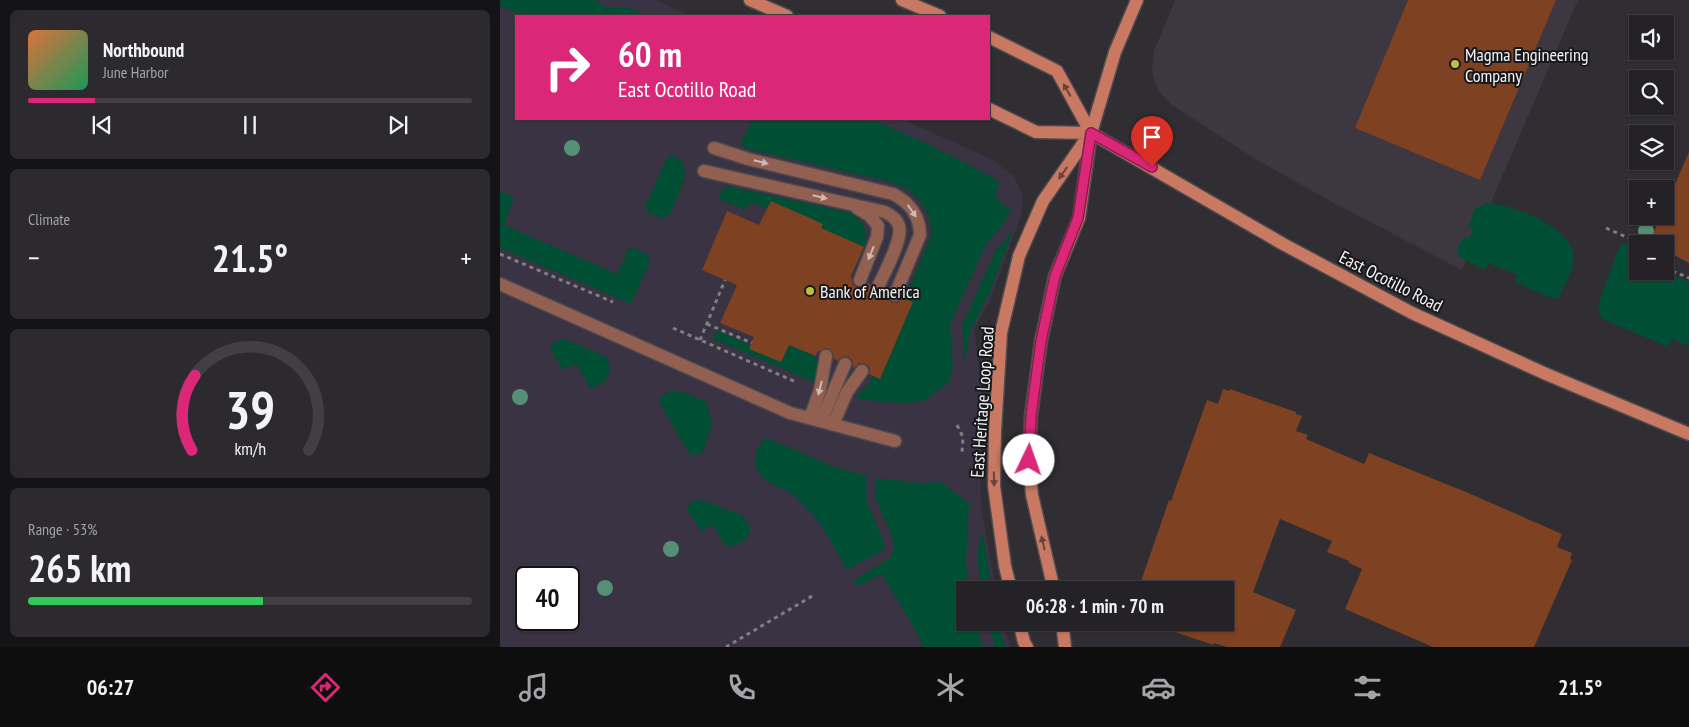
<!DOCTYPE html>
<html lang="en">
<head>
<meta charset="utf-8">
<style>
  :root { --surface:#242226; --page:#2c2a2e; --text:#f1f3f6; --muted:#a3a4a7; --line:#413f43; --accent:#db2777 }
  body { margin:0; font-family:"PT Sans Narrow",sans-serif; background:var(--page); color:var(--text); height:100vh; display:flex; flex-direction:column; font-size:19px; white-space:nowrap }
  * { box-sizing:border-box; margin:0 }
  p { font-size:16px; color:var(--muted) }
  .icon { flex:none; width:28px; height:28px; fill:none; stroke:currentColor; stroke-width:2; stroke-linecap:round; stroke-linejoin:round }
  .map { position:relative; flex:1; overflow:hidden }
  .drawer { display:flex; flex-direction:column; gap:10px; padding:10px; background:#141315; width:500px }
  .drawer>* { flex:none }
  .guide { position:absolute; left:15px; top:15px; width:475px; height:105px; border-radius:0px; box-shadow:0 1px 4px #0004,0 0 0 1px var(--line); background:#db2777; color:#fff; overflow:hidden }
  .tools { position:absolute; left:1129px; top:15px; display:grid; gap:10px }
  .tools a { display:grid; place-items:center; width:45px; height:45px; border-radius:0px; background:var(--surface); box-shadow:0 1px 4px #0004,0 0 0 1px var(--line); font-size:25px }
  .speed { position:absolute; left:15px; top:566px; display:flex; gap:10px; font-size:25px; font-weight:700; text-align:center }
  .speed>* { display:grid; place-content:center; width:65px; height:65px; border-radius:50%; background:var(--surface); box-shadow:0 1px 4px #0004,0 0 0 1px var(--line); line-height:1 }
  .speed .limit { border:2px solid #111; border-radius:8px; background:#fff; color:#111 }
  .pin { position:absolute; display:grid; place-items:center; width:42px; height:42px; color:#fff; margin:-51px -21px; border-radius:50% 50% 50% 0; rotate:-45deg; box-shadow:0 0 5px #0007 }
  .pin .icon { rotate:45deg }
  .me { position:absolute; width:55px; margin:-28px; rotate:3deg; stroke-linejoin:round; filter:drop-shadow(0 0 4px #0008) }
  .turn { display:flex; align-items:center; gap:18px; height:105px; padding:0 20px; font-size:22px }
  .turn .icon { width:65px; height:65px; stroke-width:2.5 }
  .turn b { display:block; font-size:35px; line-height:42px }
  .big { font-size:38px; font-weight:700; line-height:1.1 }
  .drawer .card { flex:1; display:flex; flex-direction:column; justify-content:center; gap:8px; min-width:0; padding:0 18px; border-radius:8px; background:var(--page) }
  .drawer .dial { align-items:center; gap:0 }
  .dial svg { height:130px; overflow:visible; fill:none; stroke:var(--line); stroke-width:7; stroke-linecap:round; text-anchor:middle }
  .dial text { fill:var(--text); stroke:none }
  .song { display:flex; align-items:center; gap:15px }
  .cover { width:60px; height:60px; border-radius:8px; background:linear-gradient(135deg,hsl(20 70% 55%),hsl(150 70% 35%)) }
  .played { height:5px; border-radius:2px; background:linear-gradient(90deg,var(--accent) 15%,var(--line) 15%) }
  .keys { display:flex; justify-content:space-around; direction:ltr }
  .heat { display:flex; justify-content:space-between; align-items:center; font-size:28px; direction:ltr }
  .charge { height:8px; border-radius:4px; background:linear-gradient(90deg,#34c759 53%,var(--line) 0) }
  .trip { position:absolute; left:456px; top:581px; width:278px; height:50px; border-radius:0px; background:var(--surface); box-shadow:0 1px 4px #0004,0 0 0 1px var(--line); font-weight:700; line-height:50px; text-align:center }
  .tab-bar { display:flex; height:80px; justify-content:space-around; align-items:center; background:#0e0e0f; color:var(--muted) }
  .tab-bar .icon { width:35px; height:35px }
  .tab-bar .current { color:var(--accent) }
  .tab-bar b { font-size:22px; color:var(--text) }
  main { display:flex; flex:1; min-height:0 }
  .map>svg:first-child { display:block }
</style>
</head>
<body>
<main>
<section class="drawer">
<div class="card">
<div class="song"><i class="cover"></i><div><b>Northbound</b><p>June Harbor</p></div></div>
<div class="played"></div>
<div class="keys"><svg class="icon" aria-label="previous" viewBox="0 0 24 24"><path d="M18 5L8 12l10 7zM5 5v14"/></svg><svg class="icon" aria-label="pause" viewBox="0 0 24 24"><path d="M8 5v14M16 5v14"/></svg><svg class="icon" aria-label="next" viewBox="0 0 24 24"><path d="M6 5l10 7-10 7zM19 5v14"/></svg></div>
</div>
<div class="card"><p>Climate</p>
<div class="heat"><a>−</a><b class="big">21.5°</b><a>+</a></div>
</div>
<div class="card dial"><svg viewBox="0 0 100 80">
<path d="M14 69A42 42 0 1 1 86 69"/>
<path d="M14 69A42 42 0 0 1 16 23" stroke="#db2777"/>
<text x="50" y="56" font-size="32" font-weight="700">39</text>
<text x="50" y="72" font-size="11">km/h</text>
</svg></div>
<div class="card"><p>Range · 53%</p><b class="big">265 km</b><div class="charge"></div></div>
</section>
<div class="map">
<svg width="1189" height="647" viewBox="0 0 1189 647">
  <rect width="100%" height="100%" fill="#302e32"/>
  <path fill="#3a3344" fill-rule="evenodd" d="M0,0h157l32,16h-173v103h386l93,42 20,17 8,18 -1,16 -32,89 -16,28 10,81 -4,42 1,54 15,84h-31v32l38,1 7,24h-510zM26,578h43v42h-43z"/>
  <path fill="#3c3740" d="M675,0h403l-116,270 -132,-69 -73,-41 -85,-55 -11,-11 -6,-11 -3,-12 2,-20z"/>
  <path fill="#004f34" d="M0,0h95l11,7h21l22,9h-124l-25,-10z
    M252,119h119l57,25 68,35 3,6 -4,8 5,11 11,5 -7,14 -18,21 -36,80 3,42 -4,16 -24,18 -15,3 -28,-1 -21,-3 -6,-2 11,-10 4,-5 60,-144c5,-18 -9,-41 -25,-50 -5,-2 -10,-4 -15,-6l-146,-34 -3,-5z
    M171,155c28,8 6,41 -1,58l-3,4 -7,1 -13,-6 -2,-6 23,-50z
    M228,186l123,27c13,8 18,20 13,34l-43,-19 1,-4 -51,-23 -4,8 -17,-7 -4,8 -25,-10 -2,-4 3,-7z
    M0,191l12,5 1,4 -9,25 113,49 12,-26h4l14,6 3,7 -19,43 -131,-56z
    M986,203c25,1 84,23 88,52 1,13 -9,29 -14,40l-3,3 -8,-1 -34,-15 3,-7 -30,-12 -3,7 -26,-13 -2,-9 8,-11 4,1 4,-8 -5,-3 7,-18z
    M513,231l-23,61 -20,39 -5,32 -3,-37 33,-74z
    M1127,242l10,3 1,26h26l25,11v64l-17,-7 -4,8 -66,-28 -4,-11 4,-15 18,-47z
    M216,330l35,15 -1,4 31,13 8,-17 27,11 3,14 -3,13 -103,-44z
    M64,339l42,18c11,17 -1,25 -15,32l-15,-25 -13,6 -13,-21 2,-6z
    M182,391l25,12 5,22 -8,24 -2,3 -9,4 -5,-4 -29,-50 1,-5c7,-5 13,-6 22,-6z
    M267,438l65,28 35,10 -1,14 1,15 5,8 13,33 -2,4 -36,20c-12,-20 -23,-45 -40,-61 -6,-6 -13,-14 -20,-18 -10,-6 -22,-7 -29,-19 -6,-12 -2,-26 9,-34z
    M376,478l46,5 19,-1 28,21 -3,60 3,27h-4v32l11,1 6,24h-59l-6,-14 -35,-59 -23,12 -2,-1 -4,-4 37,-23 4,-9 -2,-12 -17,-40z
    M196,500l9,1 38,15 7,12c0,13 -11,15 -21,19l-3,-1 -13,-21 -12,6 -14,-21 2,-6z
    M483,534l9,56h-10c-3,-14 -8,-45 1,-56z
    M489,623h10l6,24h-10z"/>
  <path fill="#7e4121" d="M908,0h148l-76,180 -125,-52z
    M1189,152v111l-24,-13v-6h-11l-4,-3 11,-25h4v-9z
    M271,201l52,23 -2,4 43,19 -13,29 2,9 4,2 5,1 6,-5 2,1 1,7 4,4 7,-1 3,-4 3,1 -1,6 4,5 6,1 6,-5 10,4 -33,77 -11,-5 1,-6 -4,-4 -7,-1 -5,5 -1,-1 -1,-7 -3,-3 -5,-1 -6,5 -4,-2 -1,-6 -6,-5 -10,4 -1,4 -27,-11 -8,17 -32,-13 5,-12 -34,-14 17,-38 -35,-15 25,-59 32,14z
    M723,389l6,2 1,-2 66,23v2l6,2 -6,15 12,4 -2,4 58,25 5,-11 97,39 96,42 -5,13 15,6 -2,6 2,1 -38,87h-101l-88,-38 17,-40 -13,-6v-2l-22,-9 5,-11 -52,-22 -27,73 43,18 -16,37h-53l-13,-4v2l-67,-22 78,-1v-32h-87l31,-90 2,1 36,-101 11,4z"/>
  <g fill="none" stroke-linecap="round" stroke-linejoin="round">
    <defs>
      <path id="lane" d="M214,148l34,11 145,35c16,8 27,22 27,41l-25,60
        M204,171l181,41c6,3 12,7 14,14 4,14 -15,47 -21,61
        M357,208l12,7 9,11 -1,11 -17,43
        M0,284l290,129 105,28
        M310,418l10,-28 6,-34
        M321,421l24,-57
        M333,424l14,-32 15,-21"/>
      <path id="secondary" d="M250,0l37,16
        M402,0l38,16
        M489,37l68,34 34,62
        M489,109l47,23 55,1 192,111 129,69 134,61 143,60
        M511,590l-6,-24 -11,-80 1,-55 6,-98 18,-77 24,-55 46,-66
        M554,590l-22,-95 -3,-35 2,-44 10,-75 14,-65 24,-58 12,-85 24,-81 22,-52
        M519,622l5,20 3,5
        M562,622l3,25"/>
    </defs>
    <use href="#lane" stroke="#4c4a4e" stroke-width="15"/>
    <use href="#secondary" stroke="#4c4a4e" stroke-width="15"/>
    <path stroke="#807e82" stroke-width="3" stroke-dasharray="4 4" stroke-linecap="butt" d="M1106,228l36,16
      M0,254l113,48
      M1165,268l24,10
      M207,324l45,19
      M173,328l123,54
      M200,340l25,-60
      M457,425l6,12 -1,15
      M226,647l88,-52"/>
    <use href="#lane" stroke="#926051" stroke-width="12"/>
    <use href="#secondary" stroke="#c97962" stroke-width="12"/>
  </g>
  <g fill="#559076">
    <circle cx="72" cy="148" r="8"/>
    <circle cx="1146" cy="231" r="8"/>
    <circle cx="20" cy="397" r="8"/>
    <circle cx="171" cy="549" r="8"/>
    <circle cx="105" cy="588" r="8"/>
  </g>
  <defs><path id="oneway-solid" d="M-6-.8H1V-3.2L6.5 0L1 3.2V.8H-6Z" transform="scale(1.25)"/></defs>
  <g fill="#68433a">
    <use href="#oneway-solid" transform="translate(567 90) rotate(-119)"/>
    <use href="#oneway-solid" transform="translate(563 173) rotate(125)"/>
    <use href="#oneway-solid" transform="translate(494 479) rotate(89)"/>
    <use href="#oneway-solid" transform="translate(543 543) rotate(-103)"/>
  </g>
  <g fill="#ceb9b5">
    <use href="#oneway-solid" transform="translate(261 162) rotate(14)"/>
    <use href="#oneway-solid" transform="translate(320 197) rotate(13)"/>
    <use href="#oneway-solid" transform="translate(412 211) rotate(55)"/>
    <use href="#oneway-solid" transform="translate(371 253) rotate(112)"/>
    <use href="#oneway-solid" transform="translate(320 388) rotate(104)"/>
  </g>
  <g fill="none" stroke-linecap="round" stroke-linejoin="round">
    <defs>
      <path id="route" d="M529,460l2,-44 10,-75 14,-65 23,-58 13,-85 61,34"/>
    </defs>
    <use href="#route" stroke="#8e194d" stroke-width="12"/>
    <use href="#route" stroke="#db2777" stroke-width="9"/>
  </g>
  <g fill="#bfbe41" stroke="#181719" stroke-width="2">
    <circle cx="955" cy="64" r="5"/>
    <circle cx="310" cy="291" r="5"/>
  </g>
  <g text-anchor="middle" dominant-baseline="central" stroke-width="4" stroke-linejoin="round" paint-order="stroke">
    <g font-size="18" fill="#f6f4f7" stroke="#181719" text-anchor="start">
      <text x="965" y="54">Magma Engineering<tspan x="965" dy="21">Company</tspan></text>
      <text x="320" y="291">Bank of America</text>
    </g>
    <g font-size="18" fill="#f6f4f7" stroke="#181719">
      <text transform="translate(891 281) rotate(27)">East Ocotillo Road</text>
      <text transform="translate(482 402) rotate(-86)">East Heritage Loop Road</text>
    </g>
  </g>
</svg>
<div class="tools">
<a><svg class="icon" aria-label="sound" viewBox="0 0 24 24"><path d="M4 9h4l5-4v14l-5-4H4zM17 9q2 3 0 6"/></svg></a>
<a><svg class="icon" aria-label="search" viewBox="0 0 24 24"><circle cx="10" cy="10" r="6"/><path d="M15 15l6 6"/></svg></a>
<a><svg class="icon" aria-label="layers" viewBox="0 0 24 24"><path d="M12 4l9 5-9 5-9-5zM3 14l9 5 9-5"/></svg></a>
<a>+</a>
<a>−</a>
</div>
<div class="speed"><div class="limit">40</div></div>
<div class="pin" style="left:652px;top:167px;background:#d93025"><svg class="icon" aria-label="arrive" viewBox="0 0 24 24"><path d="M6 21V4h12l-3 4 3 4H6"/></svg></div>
<svg class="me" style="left:529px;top:460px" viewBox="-20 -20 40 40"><circle r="19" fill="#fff"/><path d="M0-13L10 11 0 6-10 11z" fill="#db2777"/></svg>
<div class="trip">06:28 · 1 min · 70 m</div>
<div class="guide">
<div class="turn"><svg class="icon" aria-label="right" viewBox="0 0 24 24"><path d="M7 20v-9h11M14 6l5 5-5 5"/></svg><div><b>60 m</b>East Ocotillo Road</div></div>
</div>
</div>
</main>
<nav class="tab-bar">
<b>06:27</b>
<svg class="icon current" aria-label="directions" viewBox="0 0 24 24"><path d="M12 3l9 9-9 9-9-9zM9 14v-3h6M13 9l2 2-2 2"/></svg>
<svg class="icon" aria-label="music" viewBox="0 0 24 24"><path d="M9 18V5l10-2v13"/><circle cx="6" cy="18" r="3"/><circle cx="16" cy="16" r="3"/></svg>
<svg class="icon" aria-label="phone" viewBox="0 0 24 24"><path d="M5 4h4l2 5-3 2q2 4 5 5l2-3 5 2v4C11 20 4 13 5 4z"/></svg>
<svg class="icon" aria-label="climate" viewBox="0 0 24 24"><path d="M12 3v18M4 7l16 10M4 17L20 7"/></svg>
<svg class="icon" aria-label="car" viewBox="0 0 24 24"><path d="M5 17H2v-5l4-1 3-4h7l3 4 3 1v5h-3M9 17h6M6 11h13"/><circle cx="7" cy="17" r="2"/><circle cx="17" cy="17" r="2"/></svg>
<svg class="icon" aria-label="filters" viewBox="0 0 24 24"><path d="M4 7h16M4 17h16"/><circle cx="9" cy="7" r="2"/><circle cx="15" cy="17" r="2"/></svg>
<b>21.5°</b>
</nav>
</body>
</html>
